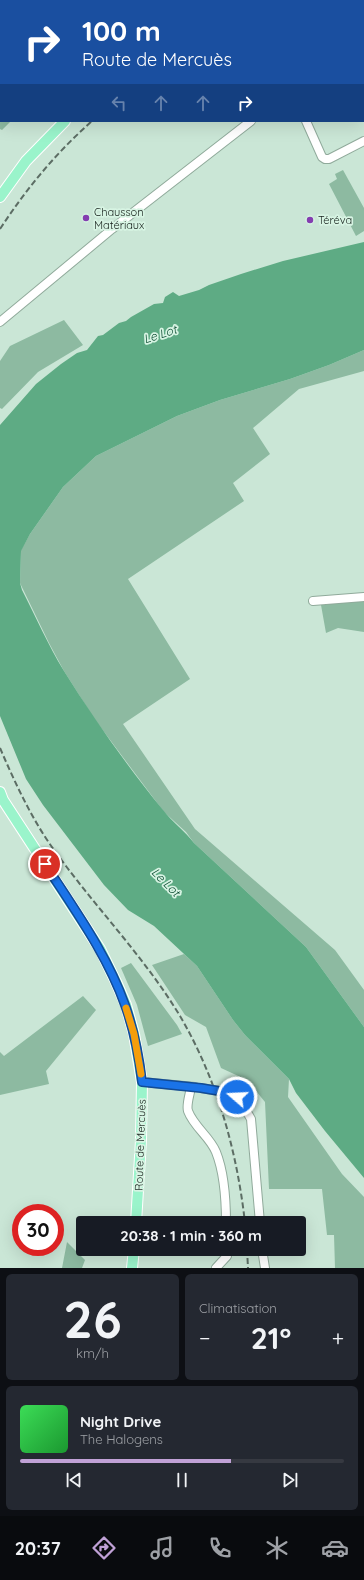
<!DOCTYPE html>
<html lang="fr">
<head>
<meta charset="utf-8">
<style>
  :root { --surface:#171b24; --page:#242831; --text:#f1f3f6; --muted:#9ea1a6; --line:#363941; --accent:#c0a1d6 }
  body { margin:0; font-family:Quicksand,sans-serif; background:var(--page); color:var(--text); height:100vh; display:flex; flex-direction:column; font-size:15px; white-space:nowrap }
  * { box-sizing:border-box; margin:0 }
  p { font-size:13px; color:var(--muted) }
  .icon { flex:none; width:22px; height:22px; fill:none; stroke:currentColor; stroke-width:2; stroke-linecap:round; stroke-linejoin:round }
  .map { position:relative; height:1268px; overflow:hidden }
  .panel { display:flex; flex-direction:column; gap:6px; padding:6px; background:#0d0f14; flex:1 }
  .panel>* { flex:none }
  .guide { position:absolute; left:0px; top:0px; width:364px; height:122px; box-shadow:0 4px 16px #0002; background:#1a4fa0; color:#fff; overflow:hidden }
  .speed { position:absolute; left:12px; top:1204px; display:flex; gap:8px; font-size:20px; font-weight:700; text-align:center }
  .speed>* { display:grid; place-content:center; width:52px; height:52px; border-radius:50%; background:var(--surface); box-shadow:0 4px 16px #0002; line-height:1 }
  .speed .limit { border:6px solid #d22; background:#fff; color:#111 }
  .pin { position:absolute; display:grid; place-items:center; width:34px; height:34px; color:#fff; margin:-17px; border:2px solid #fff; border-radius:50%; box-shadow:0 1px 4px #0007 }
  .me { position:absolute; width:44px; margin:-22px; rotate:289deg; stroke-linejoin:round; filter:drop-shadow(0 0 3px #0008) }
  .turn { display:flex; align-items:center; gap:14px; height:84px; padding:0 16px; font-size:18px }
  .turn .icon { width:52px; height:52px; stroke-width:2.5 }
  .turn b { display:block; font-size:28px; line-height:34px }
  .lanes { display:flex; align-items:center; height:38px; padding:0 16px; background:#0003; justify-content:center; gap:20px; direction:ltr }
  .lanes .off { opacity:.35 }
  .big { font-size:30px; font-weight:700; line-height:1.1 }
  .panel .tile { flex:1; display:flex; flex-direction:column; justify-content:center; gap:6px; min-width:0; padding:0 14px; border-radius:6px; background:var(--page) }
  .panel .dial { align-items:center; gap:0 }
  .dial b { font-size:52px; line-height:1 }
  .song { display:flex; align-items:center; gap:12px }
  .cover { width:48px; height:48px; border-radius:6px; background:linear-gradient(135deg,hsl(130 70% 55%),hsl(130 70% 35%)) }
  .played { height:4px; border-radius:2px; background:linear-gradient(90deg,var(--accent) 65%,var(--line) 65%) }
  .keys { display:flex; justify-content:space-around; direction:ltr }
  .heat { display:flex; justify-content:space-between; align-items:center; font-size:22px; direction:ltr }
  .panel .tiles { flex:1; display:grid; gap:6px; grid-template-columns:1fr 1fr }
  .tile:last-child { grid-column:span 2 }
  .trip { position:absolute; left:76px; top:1216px; width:230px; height:40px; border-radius:4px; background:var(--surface); box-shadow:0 4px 16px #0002; font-weight:700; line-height:40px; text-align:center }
  .tab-bar { display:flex; height:64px; justify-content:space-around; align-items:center; background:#090b0e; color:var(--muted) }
  .tab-bar .icon { width:28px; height:28px }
  .tab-bar .on { color:var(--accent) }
  .tab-bar b { font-size:18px; color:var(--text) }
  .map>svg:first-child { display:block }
</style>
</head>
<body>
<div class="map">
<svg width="364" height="1268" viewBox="0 0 364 1268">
  <rect width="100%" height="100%" fill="#cae6d6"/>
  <path fill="#8dbaa1" d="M0,0l96,1h-95v120h10l-9,9 -2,-1z
    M343,170l21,38v23l-8,5 -27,-52 8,-5 -2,-5z
    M64,320l19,25 -45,27 -36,37 -2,-1v-47l10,-15z
    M364,350v21l-65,18 -46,39 17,26 -37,29 11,18 -116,78 62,100 -67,45 72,105 140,121 29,40v37l-58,-80 -112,-104 -8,-11 -22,-20 -33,-44 -38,-51 -29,-46 -15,-28 -29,-60 1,-33 9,-16 33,-47 33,-31 81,-40 43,-16 70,-21 39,-14z
    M364,600v32l-26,-4 -12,5 -5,-28z
    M184,954l13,12 36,54 12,15 44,44 -1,18 54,77 22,23v71h-29l-1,-33h-7l-5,-46h-53l-4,-87 -18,-22 -26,-12 -15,-41 -21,-12 -33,-50z
    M131,963l46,62 5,9 -34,12 -11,-41 -16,-37z
    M83,996l13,14 -50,61 3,13 -49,11v-43l4,4z
    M67,1242l18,18 -3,8h-20z"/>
  <path fill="#5eab84" d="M364,242v108l-35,15 -39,14 -70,21 -43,16 -81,40 -33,31 -33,47 -9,17 -1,32 2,7c14,27 26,55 42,81 30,48 63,95 99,139 9,12 22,21 31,33l112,104 58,80v151l-39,-47 -29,-38 -7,-14 -44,-44 -12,-15 -36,-54 -43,-40 -26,-16 -24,-25 -61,-80 -17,-26 -26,-63v-291l36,-41 25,-20 16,-11 10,-3 11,-14 5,-1 16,-12 7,-2 5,-4 23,-13 9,-1 2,-6 8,-5 6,4 20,-6 10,-5 32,-11 42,-13z"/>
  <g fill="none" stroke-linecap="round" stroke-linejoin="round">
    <defs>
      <path id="minor" d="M176,0v1
        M270,0l1,1
        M256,1l4,-1
        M363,34h1
        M306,121l16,36 3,2h4l35,-18
        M0,322l112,-93 139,-108
        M313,601l51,-4
        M142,1082l53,5
        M191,1087c-1,7 -5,18 -3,24 6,16 22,26 28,41 8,20 10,50 10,71
        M225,1092l12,5 3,3 11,19 9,104
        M262,1249l3,19
        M216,1268l11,-12v-7"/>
      <path id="major" d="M296,1l4,-1
        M0,197l26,-36 39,-40
        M0,792l3,8 97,149 16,33 10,23 8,29 8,48 -1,58 -5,83
        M132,1268l2,-19"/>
    </defs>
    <use href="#minor" stroke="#90aa9b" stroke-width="10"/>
    <use href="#major" stroke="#fff" stroke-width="12"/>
    <use href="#minor" stroke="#fff" stroke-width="8"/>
    <use href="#major" stroke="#9af4cb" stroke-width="10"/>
    <path stroke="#5c6d64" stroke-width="2" stroke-dasharray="6 3" stroke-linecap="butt" d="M363,6h1
      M0,229c27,-41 55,-75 92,-108
      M0,748c16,37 33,74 57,106 40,55 88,104 123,162 37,63 57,135 65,207
      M247,1249l1,19"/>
    <defs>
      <path id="minor-bridge" d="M201,1088l24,4"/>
    </defs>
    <use href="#minor-bridge" stroke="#90aa9b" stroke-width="10" stroke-linecap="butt"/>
    <use href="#minor-bridge" stroke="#fff" stroke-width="8"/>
  </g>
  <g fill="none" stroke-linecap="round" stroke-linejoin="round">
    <defs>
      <path id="route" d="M45,864c29,45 62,90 80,141 9,25 14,51 17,77l59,6 24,4 12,5"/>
    </defs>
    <use href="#route" stroke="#114b97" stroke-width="10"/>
    <use href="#route" stroke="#1a73e8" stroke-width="7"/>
    <path stroke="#f59e0b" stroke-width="7" d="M126,1008l8,26 7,40"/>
  </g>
  <g fill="#843db0" stroke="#d7f4e3" stroke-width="1.5">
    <circle cx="86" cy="218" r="4"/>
    <circle cx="310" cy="220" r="4"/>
  </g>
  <g text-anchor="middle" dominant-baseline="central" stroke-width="3.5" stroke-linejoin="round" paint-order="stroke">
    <g font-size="11" fill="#151f1a" stroke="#d7f4e3" text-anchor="start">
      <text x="94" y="212">Chausson<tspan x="94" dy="13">Matériaux</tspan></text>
      <text x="318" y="220">Téréva</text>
    </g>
    <g font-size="11" fill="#151f1a" stroke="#d7f4e3">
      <text transform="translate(140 1145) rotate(-88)">Route de Mercuès</text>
    </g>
    <g font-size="12" font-style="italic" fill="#09492f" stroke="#d7f4e3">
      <text transform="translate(160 334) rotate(-18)">Le Lot</text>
      <text transform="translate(166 882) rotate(45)">Le Lot</text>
    </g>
  </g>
</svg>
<div class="speed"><div class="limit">30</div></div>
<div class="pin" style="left:45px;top:864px;background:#d93025"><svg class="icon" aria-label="arrive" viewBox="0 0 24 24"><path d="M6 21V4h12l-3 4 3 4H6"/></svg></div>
<svg class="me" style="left:237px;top:1097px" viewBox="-20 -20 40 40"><circle r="17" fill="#1a73e8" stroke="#fff" stroke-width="3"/><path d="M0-11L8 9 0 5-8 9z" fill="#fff"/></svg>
<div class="trip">20:38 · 1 min · 360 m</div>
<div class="guide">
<div class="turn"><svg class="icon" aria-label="right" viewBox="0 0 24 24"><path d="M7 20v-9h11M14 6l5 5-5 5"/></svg><div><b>100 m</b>Route de Mercuès</div></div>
<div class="lanes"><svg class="icon off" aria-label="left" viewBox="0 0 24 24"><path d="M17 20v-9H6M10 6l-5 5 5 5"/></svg><svg class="icon off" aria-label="ahead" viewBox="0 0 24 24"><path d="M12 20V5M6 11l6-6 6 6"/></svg><svg class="icon off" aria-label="ahead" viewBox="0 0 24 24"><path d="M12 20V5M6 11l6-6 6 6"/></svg><svg class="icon" aria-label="right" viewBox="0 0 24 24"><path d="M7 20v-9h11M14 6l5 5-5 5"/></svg></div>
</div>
</div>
<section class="panel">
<div class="tiles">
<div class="tile dial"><b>26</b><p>km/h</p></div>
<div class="tile"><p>Climatisation</p>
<div class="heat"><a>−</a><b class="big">21°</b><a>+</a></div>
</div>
<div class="tile">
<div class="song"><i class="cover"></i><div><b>Night Drive</b><p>The Halogens</p></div></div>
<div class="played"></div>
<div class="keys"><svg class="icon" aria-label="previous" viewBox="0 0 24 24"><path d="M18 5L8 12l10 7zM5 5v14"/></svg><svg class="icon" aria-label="pause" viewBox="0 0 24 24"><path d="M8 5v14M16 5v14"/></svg><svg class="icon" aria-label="next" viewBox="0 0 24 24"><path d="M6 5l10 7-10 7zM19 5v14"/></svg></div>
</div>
</div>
</section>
<nav class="tab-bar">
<b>20:37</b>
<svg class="icon on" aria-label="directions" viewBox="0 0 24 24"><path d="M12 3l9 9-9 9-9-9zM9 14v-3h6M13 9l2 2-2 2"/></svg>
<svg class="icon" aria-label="music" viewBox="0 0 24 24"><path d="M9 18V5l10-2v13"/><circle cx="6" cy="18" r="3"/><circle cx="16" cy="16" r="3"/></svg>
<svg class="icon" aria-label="phone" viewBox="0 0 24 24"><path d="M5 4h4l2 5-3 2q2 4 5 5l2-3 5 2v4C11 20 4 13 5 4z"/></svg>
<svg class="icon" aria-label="climate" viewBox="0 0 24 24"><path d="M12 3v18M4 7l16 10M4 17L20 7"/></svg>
<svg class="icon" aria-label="car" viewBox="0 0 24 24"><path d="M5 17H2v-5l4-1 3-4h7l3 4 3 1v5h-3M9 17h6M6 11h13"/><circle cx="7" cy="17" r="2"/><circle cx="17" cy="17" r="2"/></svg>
</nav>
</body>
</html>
